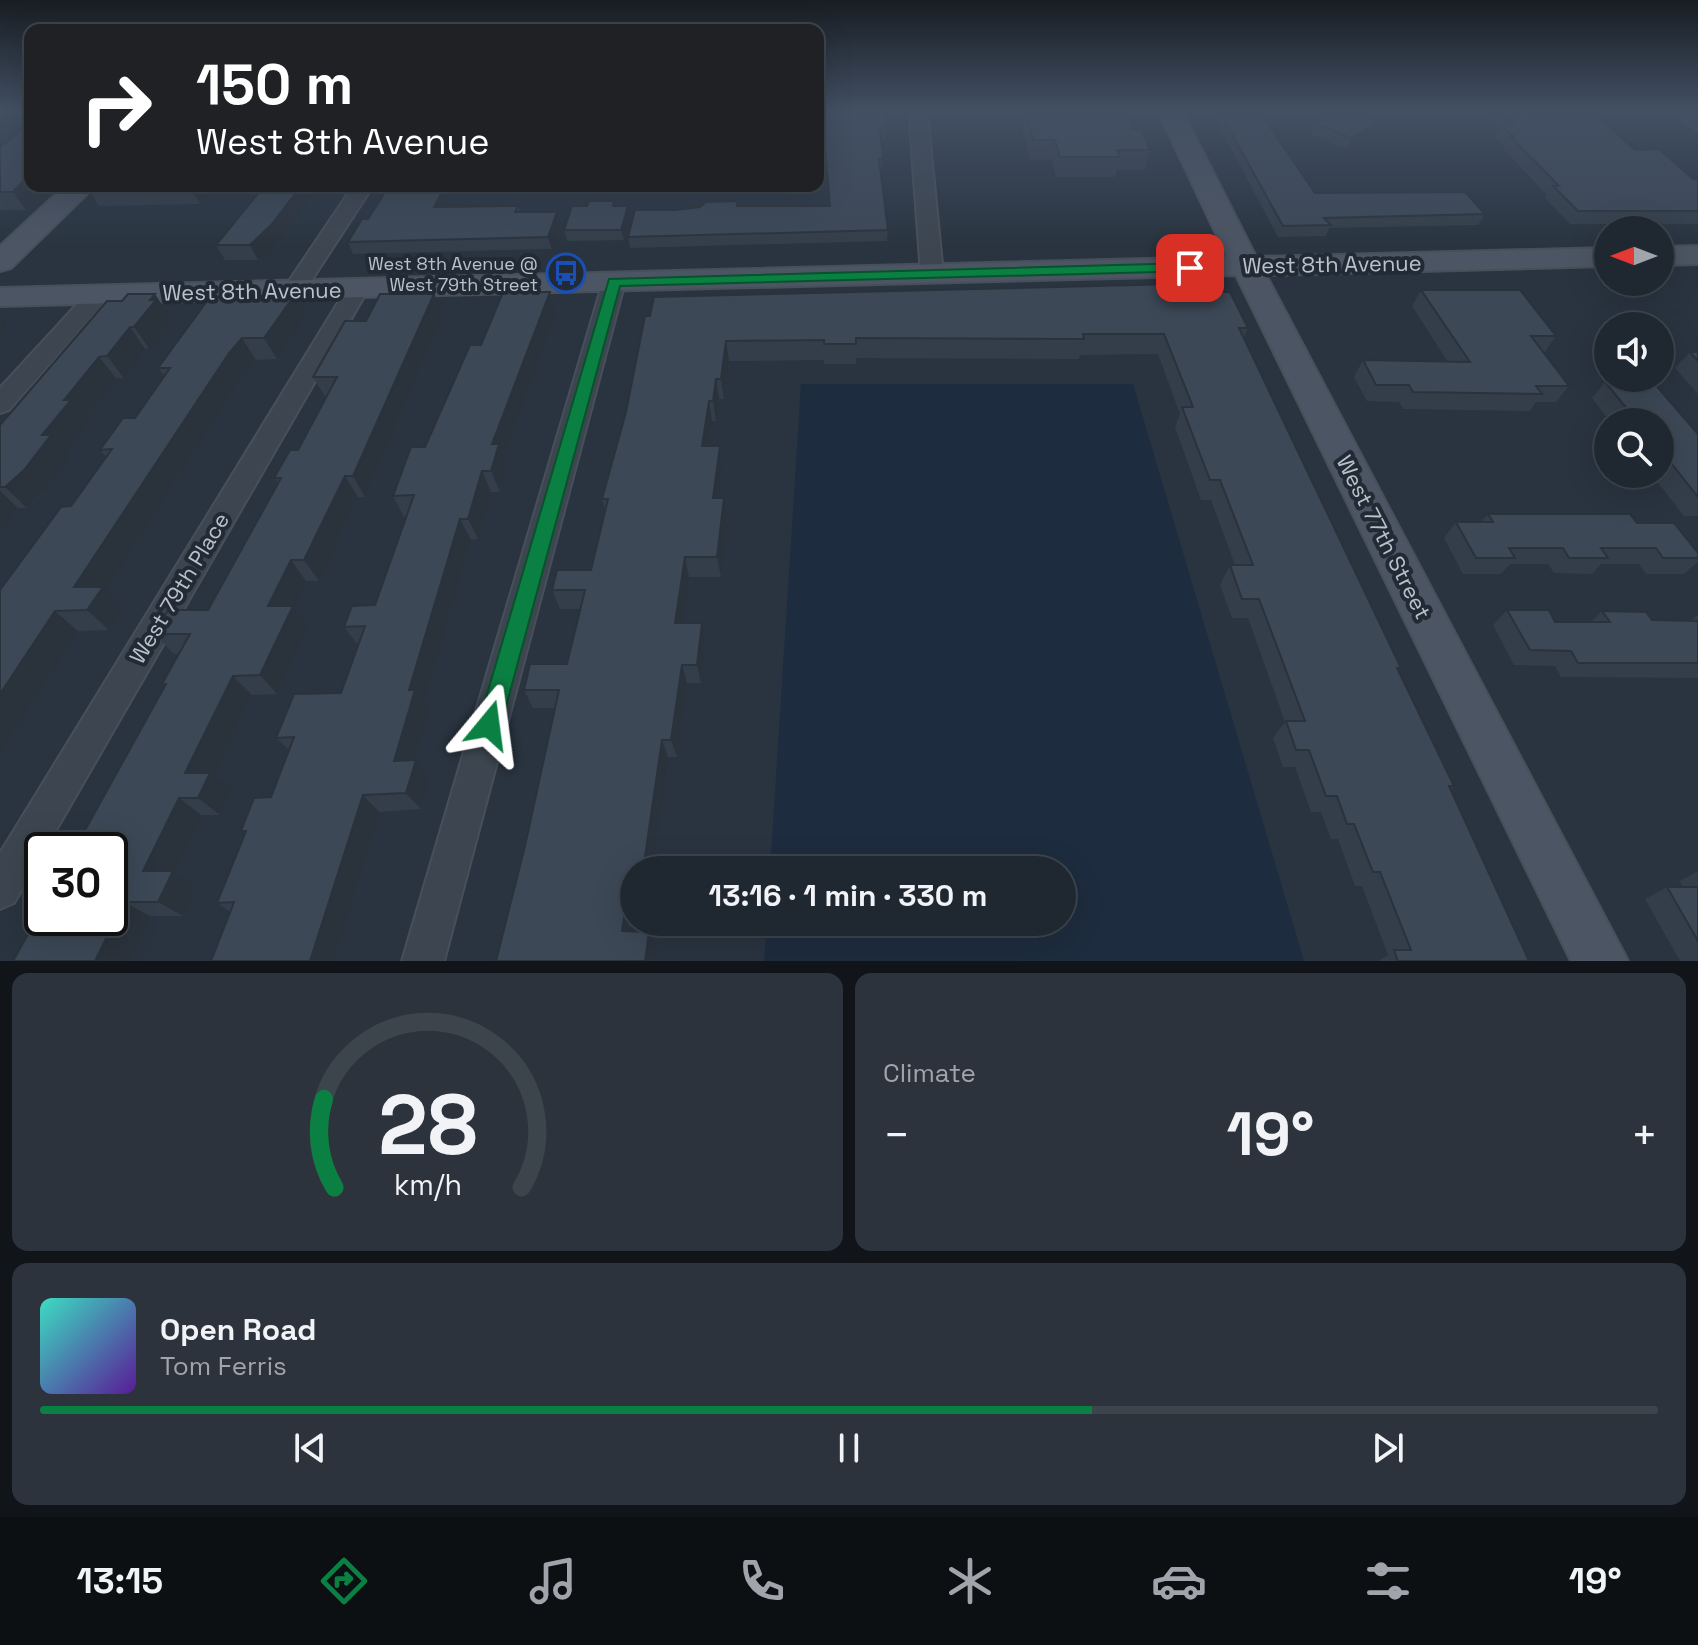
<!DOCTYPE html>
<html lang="en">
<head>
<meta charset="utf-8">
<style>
  :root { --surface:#1f2730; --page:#2c333c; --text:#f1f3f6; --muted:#a1a5ab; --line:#3c444c; --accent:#0b8043 }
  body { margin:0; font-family:"Space Grotesk",sans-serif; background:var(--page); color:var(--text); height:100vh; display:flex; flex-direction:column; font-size:30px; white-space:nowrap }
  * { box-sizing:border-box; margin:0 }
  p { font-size:26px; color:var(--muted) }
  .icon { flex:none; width:44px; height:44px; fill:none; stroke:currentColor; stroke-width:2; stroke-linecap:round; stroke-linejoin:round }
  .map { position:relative; height:961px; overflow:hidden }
  .side { display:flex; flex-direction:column; gap:12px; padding:12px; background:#11151a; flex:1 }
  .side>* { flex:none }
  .hud { position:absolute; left:24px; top:24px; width:800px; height:168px; border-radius:16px; box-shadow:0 8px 32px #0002,0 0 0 2px var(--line); background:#202124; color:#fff; overflow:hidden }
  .needle { width:52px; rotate:270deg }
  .fabs { position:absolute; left:1594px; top:216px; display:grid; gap:16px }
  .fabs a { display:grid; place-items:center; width:80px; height:80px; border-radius:50%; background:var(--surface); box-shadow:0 8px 32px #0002,0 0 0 2px var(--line); font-size:40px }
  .speed { position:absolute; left:24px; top:832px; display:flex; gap:16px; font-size:40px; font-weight:700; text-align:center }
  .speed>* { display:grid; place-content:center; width:104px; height:104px; border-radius:50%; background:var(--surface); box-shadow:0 8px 32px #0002,0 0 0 2px var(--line); line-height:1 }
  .speed .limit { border:4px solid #111; border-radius:12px; background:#fff; color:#111 }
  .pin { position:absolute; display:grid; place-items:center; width:68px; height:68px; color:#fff; margin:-34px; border-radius:16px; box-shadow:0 4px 12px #0006 }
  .me { position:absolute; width:88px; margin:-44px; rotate:16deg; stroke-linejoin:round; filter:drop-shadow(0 0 6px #0008) }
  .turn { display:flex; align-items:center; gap:28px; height:168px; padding:0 40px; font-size:36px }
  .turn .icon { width:104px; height:104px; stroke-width:2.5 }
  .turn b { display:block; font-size:56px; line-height:68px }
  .big { font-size:60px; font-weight:700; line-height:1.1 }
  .side .tile { flex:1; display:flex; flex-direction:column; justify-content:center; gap:12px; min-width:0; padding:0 28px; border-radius:16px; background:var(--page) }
  .side .dial { align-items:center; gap:0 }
  .dial svg { height:208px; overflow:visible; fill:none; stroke:var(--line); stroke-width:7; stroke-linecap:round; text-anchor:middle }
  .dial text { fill:var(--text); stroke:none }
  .song { display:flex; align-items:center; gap:24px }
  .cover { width:96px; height:96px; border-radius:12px; background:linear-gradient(135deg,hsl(170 70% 55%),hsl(270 70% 35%)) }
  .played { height:8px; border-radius:4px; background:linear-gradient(90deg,var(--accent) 65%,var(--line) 65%) }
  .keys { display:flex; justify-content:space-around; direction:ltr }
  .heat { display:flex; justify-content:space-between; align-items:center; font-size:44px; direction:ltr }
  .side .tiles { flex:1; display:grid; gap:12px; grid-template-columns:1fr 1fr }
  .tile:last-child { grid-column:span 2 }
  .trip { position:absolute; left:620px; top:856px; width:456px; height:80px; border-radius:40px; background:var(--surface); box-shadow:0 8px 32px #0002,0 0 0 2px var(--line); font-weight:700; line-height:80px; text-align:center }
  .tab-bar { display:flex; height:128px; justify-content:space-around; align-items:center; background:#0c1013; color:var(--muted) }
  .tab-bar .icon { width:56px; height:56px }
  .tab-bar .selected { color:var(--accent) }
  .tab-bar b { font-size:36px; color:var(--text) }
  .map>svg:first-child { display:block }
</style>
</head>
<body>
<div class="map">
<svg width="1698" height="961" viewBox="0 0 1698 961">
  <rect width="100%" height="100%" fill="#293440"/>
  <path fill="#1d2c3e" d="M801,384h332l171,577h-540l3,-39h295v-52h-292z"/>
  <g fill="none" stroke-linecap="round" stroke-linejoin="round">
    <defs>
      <path id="street" d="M909,111h18l16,163 -11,7 -11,-7z
        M1672,111h21l5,5v14z
        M353,186h20l-71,109h-16l-3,-5z
        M614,275l11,7 -181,679h-42l201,-679z
        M358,281l11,7 -355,615 -14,6v-56l347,-565z
        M99,287l11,7 -3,5 -98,111 -9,3v-25l91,-99z"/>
      <path id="secondary" d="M1158,111h24l74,146 352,-9v18l-342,9 362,686h-57l-335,-686 -1236,31v-18l1227,-31z
        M65,186h30l-84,82 -11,3v-25z
        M1698,246v18l-38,1v-18z"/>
    </defs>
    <use href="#street" stroke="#474f59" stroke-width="4"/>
    <use href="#secondary" stroke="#474f59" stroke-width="4"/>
    <use href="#street" fill="#3d4650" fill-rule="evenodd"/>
    <use href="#secondary" fill="#4c5563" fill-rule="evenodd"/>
  </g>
  <path fill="#343e4a" d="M822,111l63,17v11h-4l2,20 -1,11h-2l8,60 -1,11 -257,7 -2,-11 46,-27 26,-3 37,-6v5h92z
    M1025,111h100l7,18 18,21 -5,20h-28l-2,7h-59l-4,-17h-22l-8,-32z
    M1211,111h48l56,82 170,21 -7,11 -149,3 -3,8 -48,1z
    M1482,111h59l7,7 87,32 58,29h5v45h-128l-25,-26 2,-3 -43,-45 1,-2 -10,-11 5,-8z
    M1315,124l57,8 -25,17 -36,-14z
    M0,147l30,39h19l-23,24h-26z
    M86,186h129l-15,18 -101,2z
    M389,186h67l-12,21 74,-1 2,6 41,12 -9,25 -199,5 -5,-12 20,-23z
    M616,206l14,11 -6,23 -57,1 -3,-11z
    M280,239l-22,21h-33l-9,-15z
    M1421,290l135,46 -12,17 25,33 -13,16h-20l-6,9 -127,-2 -4,-7 -32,-1 -13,-24 9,-17 85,2 -36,-56z
    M550,292l6,21 -52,144 3,8 -7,27h-9l-13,47 -7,1 -47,162 5,7 -15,51h2l14,17 -9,32 -42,3 -45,149h-123l20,-49 -14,-9 28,-70 -4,-2 30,-34 18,-47 -13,-12 65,-45 17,-48 -14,-18 31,-22 31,-88h-2l-11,-21 32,-49 56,-102z
    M1221,292l27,36 -4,10 157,330 -3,3 56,115 -3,3 78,172h-151l10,-6 -26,-69h-7l-17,-47h-7l-10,-27h-10l-16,-45h-12l-10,-29 12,-16 -37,-104h-16l-12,-33 10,-20h5l-24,-65h-10l-26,-73 5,-13 -22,-60 -78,1 -1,4 -223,-1v6h-32v-4l-95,1 -5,38h-5l-3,22h-4l-4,25h12l3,20 -4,32h5l4,20 -7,59h-32l-7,46 24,19 -5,41h-14l-10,74h-9l-34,113v44l-3,17 25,14 -2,16h-158l29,-115 30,-138h-22l-9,-18 43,-26 13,-55h-20l-8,-19 39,-20 14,-60 -3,-11 24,-87 19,-96z
    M434,294l9,21 -78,182h-7l-39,84h-13l-12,26 15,19 -32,68 -25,1 -39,81 18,14 -11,25h-19l-27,57 23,14 -14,30h-33l-137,45 152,-275 -3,-2 16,-30h-4l-20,-20 54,-24 70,-127 -4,-5 24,-28 28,-52 -13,-21 53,-56z
    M107,301l62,14 -1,2 2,4 -21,27 -4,1 -21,29h-8l-30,39 3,4 -23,31 4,5 -26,34 -17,17h-9l-18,23v-106z
    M306,317l-29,42 -21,1 -13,14 -137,216 17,17 -14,23 -31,1 -78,122 71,-247 35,-49 -6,-7 35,-32 29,-42 -6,-8z
    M1690,352h8v42l-23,-26z
    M1605,382l93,52v82h-14l-33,-42h9v-52h-50l-18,-24z
    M1488,514l149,9 61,30v9l-14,12h-38l-7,-10h-38l-9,10 -38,-1 -6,-9h-38l-9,10h-38l-19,-36 12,-16h25z
    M1507,610l48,12h36l11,-11 50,9 38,1 8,-6v63l-137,-1 -6,-11 -41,-1 -21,-40z
    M1698,871v90h-18l-35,-62 22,-12h16l-3,-6z"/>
  <path fill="#2a323c" d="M1376,122l-4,10 -25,17 4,-11z
    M30,174v12h19l-23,24 -13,-18z
    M189,186h26l-15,18z
    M301,186h18l-39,53 -22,21 -8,-15z
    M445,186h11l-18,33 -4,-12z
    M628,206l2,11 -6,23 -3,-10z
    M557,212l4,12 -9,25 -4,-12z
    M550,292l6,21 -52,144 3,8 -7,27 -9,-21 1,-27z
    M155,294l14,21 -1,2 2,4 -21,27 -15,-21z
    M434,294l9,21 -78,182 -12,-21z
    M294,296l12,21 -29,42 -13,-21z
    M0,316l7,9 -7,7z
    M130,327l15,22 -21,29 -17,-22z
    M242,338l14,22 -13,14 -137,216 17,17 -14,23 -22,-20 -13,-23 155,-234z
    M726,341l3,20 -5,38 -3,-20z
    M99,357l17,21 -30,39 3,4 -23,31 4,5 -26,34 -17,17 -22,-21 37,-52 22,-35z
    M716,379l3,20 -3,22 -3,-20z
    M709,401l3,20 -7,45 -3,-20z
    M720,446l3,20 -6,52 -4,-20z
    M482,471l9,21 -13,47 -10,-20z
    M345,476l13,21 -39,84 -15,-21z
    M0,491l18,17 -18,23z
    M724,498l4,20 -7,59 -4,-20z
    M460,519l11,21 -47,162 5,7 -20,69 -15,-17 15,-71z
    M685,557l4,20 -9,65 -5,-19z
    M291,560l15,21 -12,26 15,19 -32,68 -17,-19 8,-69z
    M55,611l23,20 -78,122v-59z
    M702,623l4,19 -5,41 -4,-18z
    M682,665l5,18 -10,74 -6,-17z
    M233,676l19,19 -39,81 18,14 -11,25 -22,-17 -13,-25z
    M662,740l6,17 -16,113h-9z
    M416,760l14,17 -9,32 -15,-16z
    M363,795l16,17 -45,149h-24z
    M179,798l22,17 -27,57 23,14 -14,30 -25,-14 -15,-31z
    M630,876l4,8v30l-4,30 -8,-13z
    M124,902l26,14 -21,45h-34z
    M649,932l7,13 -2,16h-9z"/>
  <path fill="#3c4856" stroke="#2a323c" stroke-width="2" d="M822,111h62l1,17h-5l3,31h-4l9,71 -260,7 7,-27h39l26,-3 6,-5 31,-1v5h93z
    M1026,111h99l7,18h9l9,21h-33l3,7h-60l-5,-17h-22z
    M1219,111h40l56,82 150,-1 20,22 -161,4 7,7 -48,1z
    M1336,111h13l27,11 -25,16 -36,-14z
    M1501,111h40l7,7h51l36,32 24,-1 34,30h5v32h-120l-25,-25h6l-48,-49h3l-12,-12h12z
    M30,124v38l-1,1h1v11l-17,18h-13v-45z
    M264,186h37l-29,38 -22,21h-34z
    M389,186h56l-11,21 84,-1 -3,6h42l-9,25 -200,5 14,-23h6z
    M589,201h25l-1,5h15l-7,24h-57l8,-24h15z
    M1217,283l4,9h9l18,36h-9l162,340h-4l57,118h-5l80,175h-131l-4,-11h17l-31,-78h-7l-19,-48h-7l-10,-28h-11l-17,-46h-13l-10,-29h19l-46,-122h-17l-12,-34h23l-33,-85h-10l-28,-73h11l-29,-73h-81l1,5 -228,-1v6h-32v-4l-98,1 -5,38h-5l-3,22h-4l-7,45h18l-7,52h11l-7,59h-32l-10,66h27l-5,42h-15l-11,75h-9l-19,130h-9v6h-4l-8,55 27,1 -4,29h-149l29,-115 34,-156h-35l6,-26h37l18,-74h-33l5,-20h34l17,-71h-6l24,-87 19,-96h5l4,-19z
    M1421,290h99l36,46h-25l38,50h-33l6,8 -129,-2 -4,-7h-33l-13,-25 107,2z
    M503,292h47l-58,152h7l-8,27h-9l-14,48h-8l-51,171h6l-21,71 22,-1 -10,33 -43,2 -53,166h-99l23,-59 -17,1 29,-72h-5l13,-33 17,-1 23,-60 -18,1 18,-44 47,-1 24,-67 -21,1 8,-21 23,-1 39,-110 -21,1 18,-49h14l45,-102h11z
    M128,294h27l-5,6h6l-22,27h-4l-23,29 -8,1 -35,43h7l-29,35h9l-27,35 -19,17h-5v-62l107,-124h15z
    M380,294h54l-81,182h-8l-41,84h-13l-23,46h25l-33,69 -27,1 -48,97h25l-12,25h-19l-36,73h30l-15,31h-34l-29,59h-82l29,-52v9h68v-68h-36l92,-166h-4l28,-50h-36l14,-24h40l73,-132h-7l16,-28h8l39,-73h-24l32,-56h21z
    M294,296l-30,42h-22l-13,15 -155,234h29l-16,23 -32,1 -55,83v-104l61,-83 10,-1 41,-57 -12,1 23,-32h12l35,-50h-12l52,-71z
    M1690,352h8v9z
    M1605,382h48l45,52v63l-38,-48v-27h-22z
    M1488,514h142l7,9h37l24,30v5h-35l-7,-10h-55l7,10h-39l-6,-10h-54l6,10h-39l-20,-36h37z
    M1507,610h42l6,12h55l-8,-11 44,1 6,8 46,1v42h-120l-7,-12 -41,-1z
    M1667,887h31v54z"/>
  <linearGradient id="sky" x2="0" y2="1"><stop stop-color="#171d23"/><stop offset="0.45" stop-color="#435064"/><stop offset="1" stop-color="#435064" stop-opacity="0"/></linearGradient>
  <rect width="1698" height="246" fill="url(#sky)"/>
  <path fill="#0b8043" stroke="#07532c" stroke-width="2" d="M1190,263l7,5 -2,3 -575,15 -119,439 -4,7 -8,3 -8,-3 -3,-7 131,-446z"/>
  <defs>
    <symbol id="bus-ring" viewBox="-11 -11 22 22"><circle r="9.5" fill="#222b35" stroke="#1a4fb4" stroke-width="1.5"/><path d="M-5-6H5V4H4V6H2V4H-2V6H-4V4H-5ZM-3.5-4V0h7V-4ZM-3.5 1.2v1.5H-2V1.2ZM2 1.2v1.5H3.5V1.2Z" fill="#1a4fb4"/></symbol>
  </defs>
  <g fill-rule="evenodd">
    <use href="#bus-ring" x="544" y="251" width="44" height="44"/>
  </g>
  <g text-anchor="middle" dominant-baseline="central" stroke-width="8" stroke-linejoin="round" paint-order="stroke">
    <g font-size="18" fill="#bac1ca" stroke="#222b35" text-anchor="end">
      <text x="538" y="263">West 8th Avenue @<tspan x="538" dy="21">West 79th Street</tspan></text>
    </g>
    <g font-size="22" fill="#bac1ca" stroke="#222b35">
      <text transform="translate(1332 264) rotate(-1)">West 8th Avenue</text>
      <text transform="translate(252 291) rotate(-1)">West 8th Avenue</text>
      <text transform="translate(1384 537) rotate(63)">West 77th Street</text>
      <text transform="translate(179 588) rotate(-59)">West 79th Place</text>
    </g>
  </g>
</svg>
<div class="fabs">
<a><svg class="needle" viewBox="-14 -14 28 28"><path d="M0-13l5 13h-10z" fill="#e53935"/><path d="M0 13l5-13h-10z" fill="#a1a5ab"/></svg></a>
<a><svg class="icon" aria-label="sound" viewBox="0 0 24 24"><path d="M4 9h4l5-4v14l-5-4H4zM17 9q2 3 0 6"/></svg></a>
<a><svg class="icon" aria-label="search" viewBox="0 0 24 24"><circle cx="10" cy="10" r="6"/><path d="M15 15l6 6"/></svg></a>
</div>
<div class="speed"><div class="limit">30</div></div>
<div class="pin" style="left:1190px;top:268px;background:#d93025"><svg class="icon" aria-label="arrive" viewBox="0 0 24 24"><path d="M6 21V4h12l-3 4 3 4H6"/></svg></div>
<svg class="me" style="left:489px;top:725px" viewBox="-20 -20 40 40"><path d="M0-17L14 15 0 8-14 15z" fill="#0b8043" stroke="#fff" stroke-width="4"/></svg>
<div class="trip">13:16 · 1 min · 330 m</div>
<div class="hud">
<div class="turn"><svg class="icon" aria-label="right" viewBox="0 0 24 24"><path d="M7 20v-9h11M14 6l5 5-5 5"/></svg><div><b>150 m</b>West 8th Avenue</div></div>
</div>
</div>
<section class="side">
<div class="tiles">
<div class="tile dial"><svg viewBox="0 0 100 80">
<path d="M14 69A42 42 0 1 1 86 69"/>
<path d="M14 69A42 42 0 0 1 10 35" stroke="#0b8043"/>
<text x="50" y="56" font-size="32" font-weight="700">28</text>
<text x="50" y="72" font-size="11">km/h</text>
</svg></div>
<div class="tile"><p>Climate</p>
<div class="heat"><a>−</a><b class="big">19°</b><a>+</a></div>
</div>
<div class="tile">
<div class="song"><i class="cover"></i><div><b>Open Road</b><p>Tom Ferris</p></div></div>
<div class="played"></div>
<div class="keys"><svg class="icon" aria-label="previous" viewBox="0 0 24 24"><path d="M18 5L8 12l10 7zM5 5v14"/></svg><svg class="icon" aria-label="pause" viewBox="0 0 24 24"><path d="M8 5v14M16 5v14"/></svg><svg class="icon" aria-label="next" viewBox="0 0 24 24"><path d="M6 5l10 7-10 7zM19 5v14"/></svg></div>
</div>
</div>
</section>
<nav class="tab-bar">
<b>13:15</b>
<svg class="icon selected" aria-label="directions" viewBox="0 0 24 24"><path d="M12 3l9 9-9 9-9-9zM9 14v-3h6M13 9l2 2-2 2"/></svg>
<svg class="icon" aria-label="music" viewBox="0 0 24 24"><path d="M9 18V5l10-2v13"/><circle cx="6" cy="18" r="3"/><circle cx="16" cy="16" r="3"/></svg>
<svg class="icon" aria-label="phone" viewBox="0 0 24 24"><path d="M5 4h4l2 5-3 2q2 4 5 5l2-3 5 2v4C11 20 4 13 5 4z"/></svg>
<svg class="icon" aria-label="climate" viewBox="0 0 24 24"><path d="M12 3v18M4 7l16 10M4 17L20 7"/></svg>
<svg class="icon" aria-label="car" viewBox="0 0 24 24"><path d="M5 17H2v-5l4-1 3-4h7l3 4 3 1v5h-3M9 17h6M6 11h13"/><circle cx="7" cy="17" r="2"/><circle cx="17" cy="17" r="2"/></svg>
<svg class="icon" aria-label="filters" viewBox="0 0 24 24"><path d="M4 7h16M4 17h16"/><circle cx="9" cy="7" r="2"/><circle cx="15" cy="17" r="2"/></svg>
<b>19°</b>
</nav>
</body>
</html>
